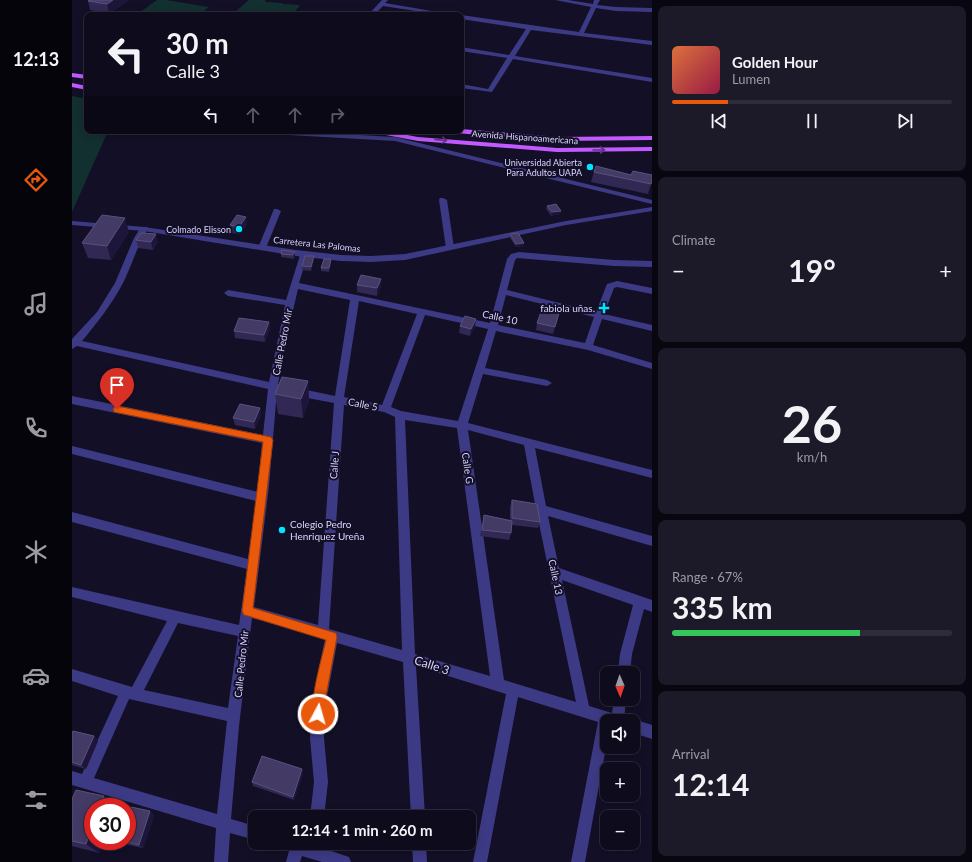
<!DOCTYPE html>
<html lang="en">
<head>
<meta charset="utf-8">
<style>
  :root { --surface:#0e0b1c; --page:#1c1929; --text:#f1f3f6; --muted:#9b9ba3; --line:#2e2b3b; --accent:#ea580c }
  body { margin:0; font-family:Lato,sans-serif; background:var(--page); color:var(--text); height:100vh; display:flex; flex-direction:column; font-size:15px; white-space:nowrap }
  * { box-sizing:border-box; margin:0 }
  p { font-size:13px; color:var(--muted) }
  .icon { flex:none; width:22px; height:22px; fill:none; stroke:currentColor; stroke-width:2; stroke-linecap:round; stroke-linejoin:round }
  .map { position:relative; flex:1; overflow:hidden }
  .side { display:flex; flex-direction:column; gap:6px; padding:6px; background:#08060f; width:320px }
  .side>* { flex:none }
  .hud { position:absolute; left:12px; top:12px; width:380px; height:122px; border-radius:8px; box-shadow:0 2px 10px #0003,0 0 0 1px var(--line); background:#0e0b1c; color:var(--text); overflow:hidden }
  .needle { width:26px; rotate:178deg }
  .buttons { position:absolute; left:528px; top:666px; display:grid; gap:8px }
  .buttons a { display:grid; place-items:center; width:40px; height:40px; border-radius:8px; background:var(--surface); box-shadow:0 2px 10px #0003,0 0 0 1px var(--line); font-size:20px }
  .speed { position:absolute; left:12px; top:798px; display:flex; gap:8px; font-size:20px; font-weight:700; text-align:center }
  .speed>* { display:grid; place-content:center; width:52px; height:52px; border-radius:50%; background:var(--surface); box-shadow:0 2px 10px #0003,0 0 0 1px var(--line); line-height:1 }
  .speed .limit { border:6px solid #d22; background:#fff; color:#111 }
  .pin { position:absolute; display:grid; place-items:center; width:34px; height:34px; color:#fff; margin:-41px -17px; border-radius:50% 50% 50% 0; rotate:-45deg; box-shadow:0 0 4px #0007 }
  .pin .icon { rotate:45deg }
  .me { position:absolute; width:44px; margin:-22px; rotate:6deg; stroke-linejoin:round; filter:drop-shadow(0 0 3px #0008) }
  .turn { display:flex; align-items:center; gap:14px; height:84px; padding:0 16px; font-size:18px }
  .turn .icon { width:52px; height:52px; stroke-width:2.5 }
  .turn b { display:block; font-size:28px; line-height:34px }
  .lanes { display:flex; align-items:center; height:38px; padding:0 16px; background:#0003; justify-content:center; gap:20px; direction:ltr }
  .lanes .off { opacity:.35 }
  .big { font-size:30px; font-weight:700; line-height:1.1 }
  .side .tile { flex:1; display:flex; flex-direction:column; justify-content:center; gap:6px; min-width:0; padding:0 14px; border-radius:8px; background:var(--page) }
  .side .dial { align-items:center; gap:0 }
  .dial b { font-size:52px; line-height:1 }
  .song { display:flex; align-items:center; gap:12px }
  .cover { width:48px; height:48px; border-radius:6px; background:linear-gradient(135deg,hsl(20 70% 55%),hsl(340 70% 35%)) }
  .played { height:4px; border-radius:2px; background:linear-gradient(90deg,var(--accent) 20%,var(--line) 20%) }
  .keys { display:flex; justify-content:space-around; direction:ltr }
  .heat { display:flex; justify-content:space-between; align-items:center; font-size:22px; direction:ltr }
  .charge { height:6px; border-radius:3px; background:linear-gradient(90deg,#34c759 67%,var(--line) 0) }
  .trip { position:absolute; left:176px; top:810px; width:228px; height:40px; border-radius:8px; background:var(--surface); box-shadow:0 2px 10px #0003,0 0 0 1px var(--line); font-weight:700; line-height:40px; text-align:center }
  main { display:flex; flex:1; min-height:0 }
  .menu { display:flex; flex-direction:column; width:72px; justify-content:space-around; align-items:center; background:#06040b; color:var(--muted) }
  .menu .icon { width:28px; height:28px }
  .menu .current { color:var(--accent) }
  .menu b { font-size:18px; color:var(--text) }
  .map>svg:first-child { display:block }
</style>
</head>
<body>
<main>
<nav class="menu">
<b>12:13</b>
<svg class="icon current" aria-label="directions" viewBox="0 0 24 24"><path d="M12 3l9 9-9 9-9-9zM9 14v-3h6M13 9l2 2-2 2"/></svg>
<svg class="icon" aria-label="music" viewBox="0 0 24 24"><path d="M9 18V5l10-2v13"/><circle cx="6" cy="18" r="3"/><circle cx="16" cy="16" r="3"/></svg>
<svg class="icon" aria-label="phone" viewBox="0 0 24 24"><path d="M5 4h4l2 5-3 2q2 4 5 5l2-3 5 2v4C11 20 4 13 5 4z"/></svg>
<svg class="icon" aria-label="climate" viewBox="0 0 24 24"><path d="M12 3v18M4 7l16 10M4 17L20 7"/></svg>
<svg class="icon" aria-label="car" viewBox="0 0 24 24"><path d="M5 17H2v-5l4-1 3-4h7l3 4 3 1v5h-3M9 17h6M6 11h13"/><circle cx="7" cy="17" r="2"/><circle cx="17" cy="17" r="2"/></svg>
<svg class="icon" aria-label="filters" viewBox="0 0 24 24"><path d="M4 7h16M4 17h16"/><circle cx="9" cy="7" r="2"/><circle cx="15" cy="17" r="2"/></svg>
</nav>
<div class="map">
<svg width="580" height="862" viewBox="0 0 580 862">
  <rect width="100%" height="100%" fill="#130f26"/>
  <path fill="#12302f" d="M85,0h9l43,7 -10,8h-51l-9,-2z
    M177,0h16l1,2 16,1 1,1 16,1 1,1 -9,9h-35l-18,-3 -2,-1z
    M0,96l15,3v32h21l-36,81z"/>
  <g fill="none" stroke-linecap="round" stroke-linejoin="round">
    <path fill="#3d3a85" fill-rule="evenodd" d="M310,0h6l-3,3 70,12h-13l-59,-9 -9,9h-6z
      M483,0h13l25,4 1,-4h6l-3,5 19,2 36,1v4l-36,-1 -20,-3 -12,25 68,8v4l-121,-15 -16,26 137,22v4l-139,-23 -21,33 -31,-4v-4l27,5 19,-31 -46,-7v-4l48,8 17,-26 -65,-10v-4l118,17 12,-25z
      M368,198h3l4,2 7,48 -4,2 -4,-2 -7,-48z
      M202,209h3l4,2 -15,37 -4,2h-3l-1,-2z
      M69,227h6l1,2c-11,17 -16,36 -25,54 -11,21 -26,40 -41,58l187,41 16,-77 -57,-9 -4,-3 4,-3 58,10 15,-48 3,-1 4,3 -9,29 191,40 17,-64 4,-5 8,-2 95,8 38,1v6l-38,-1 -97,-8 -2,2 -8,30 89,22 11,-28 10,-3 35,7v6l-35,-7 -3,1 -10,26 48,11v6l-50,-12 -9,26 59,18v6l-64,-19 -92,-19 -11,37 62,12 5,3 -5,3 -64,-12 -15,49 184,47v8l-117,-30 11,58 106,30v10l-104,-30 11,52 93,32v12l-8,-3 -12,45 -2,19h-12l2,-19 13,-49 -71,-25 27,126 23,7 2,-14h12l-2,22h-17v21l-22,120h-14l27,-140 -80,-25 -31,165h-14l33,-168 -90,-28 9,151h-14l-8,-155 -66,-19 -11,59 -2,36 4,44 -4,35h-14l4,-35 -4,-44 2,-36 13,-63 -73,-21 -13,108 -8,93 24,7v14l-25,-7 -2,29h-14l2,-34 -144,-43v-14l10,3 36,-78 -46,-15v-12l60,18 35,-66 -95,-24v-10l167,38 8,-56 -175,-47v-10l176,47 8,-58 -184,-47v-8l186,46v-6l4,-43 -190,-39v-8l191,39 5,-46 -191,-43 -5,3v-10l25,-27 18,-29 19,-45zM226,289l52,11 -15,96 -38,-8 -5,4 5,4 37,7 -16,222 -64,-18 15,-121 8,-95 5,-1 2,-2 -2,-2 -4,-2 9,-48zM434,295l88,22 -9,26 -87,-18zM287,301l58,13 -35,91 -38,-8zM353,315l63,14 -30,92 -57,-10 -10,-4zM272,405l40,7 11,5 7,233 -73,-21zM333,420l52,8 33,248 -75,-22zM396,430l56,15 12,64 40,193 -72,-22zM106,623l60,13 -10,72 -84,-18zM57,699l98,22 -10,93 -123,-36z
      M561,719l19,6v14l-19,-6v-12h-4z
      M207,843h29l41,14 2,5h-29l-20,-6 -2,6h-14l3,-11 -8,-3z
      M340,843h14l1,19h-14z"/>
    <path fill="#3d3a85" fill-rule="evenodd" d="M178,131h39l106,6 257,63v4l-257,-63 -142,-8z
      M580,207v4l-86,14 -161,35 -34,2 -30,-1 -45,-5 -152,-25 -72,-6v-4l72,6 152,23 45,5 30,1 34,-2 161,-33z"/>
    <path fill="#c25bff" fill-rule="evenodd" d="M0,73l15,2v4l-15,-2z
      M0,83l15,3v4l-15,-3z
      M389,129l98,8 93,-1v4l-93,1 -104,-8 -3,-2h9z
      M300,131h14l32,6 139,11 95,-1v4l-95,1 -139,-11 -43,-8z"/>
  </g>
  <path fill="#312854" d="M17,0h40l-20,14 -19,-4 -2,-9z
    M522,172l58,9 -4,13 -57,-12z
    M475,206l14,5 -1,3 -9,2 -5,-7z
    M175,224l-7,10 -9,-1 -1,-8z
    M57,232l-18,28 -23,-2 -6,-15z
    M438,234l14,9 -1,3 -7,1 -6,-9z
    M64,240l22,2 -5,8 -15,-2z
    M223,252v3l-1,4 -13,-2v-3z
    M242,260l-3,11 -9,-1v-4z
    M259,263l-2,9 -8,-1v-3z
    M309,279v7l-4,10 -20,-4v-7z
    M487,313l-6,21 -17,-4 1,-7z
    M404,319l-1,7 -5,10 -11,-3 1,-7z
    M197,322l1,7 -5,13 -30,-4 -1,-7z
    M236,381l1,20 -6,17 -25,-4 -3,-20z
    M189,415l-6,14 -20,-4 -2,-7z
    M440,500l28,22 -2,6 -26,-3 -1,8 -2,7 -29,-4 4,-21 26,5v-13z
    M0,734l22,2 4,5 -12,28 -14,-4z
    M231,774l-9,26 -41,-14 -1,-4z
    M32,796l12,11 -17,46 -27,-7v-47z
    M82,815l-11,33 -20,-4 -3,-3h7z"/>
  <path fill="#1d163a" d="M41,0h16l-20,14 -2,-10z
    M489,211l-1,3 -9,2 1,-4z
    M174,217l1,7 -7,10 -1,-7z
    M53,218l4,14 -18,28 -4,-14z
    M84,234l2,8 -5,8 -2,-8z
    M452,243l-1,3 -7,1v-3z
    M223,252v3l-1,4 -1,-4z
    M242,256v4l-3,11v-4z
    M259,259v4l-2,9v-4z
    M309,279v7l-4,10v-8z
    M404,319l-1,7 -5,10 1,-7z
    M197,322l1,7 -5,13 -1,-7z
    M236,381l1,20 -6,17 -2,-19z
    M188,408l1,7 -6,14 -1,-7z
    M22,736l4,5 -12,28 -5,-4z
    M230,769l1,5 -9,26 -1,-3z
    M32,796l12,11h-16z
    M78,811l4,4 -11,33 -4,-3z
    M21,825v16h10l-4,12 -13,-9z"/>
  <path fill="#433a66" stroke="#5a527e" d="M17,0h24l-6,4 -19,-3z
    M524,166l35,9 2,-4 19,4v6l-1,3 -57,-12z
    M484,204l5,7 -9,1 -5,-6z
    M30,215l23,3 -18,28 -25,-3z
    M165,215l9,2 -7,10 -9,-2z
    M69,233l15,1 -5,8 -15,-2z
    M446,233l6,10 -8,1 -6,-10z
    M210,250l13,2 -2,3 -12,-1z
    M233,256h9l-3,11 -9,-1z
    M252,259h7l-2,9h-8z
    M289,275l20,4 -4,9 -20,-3z
    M470,309l17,4 -4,14 -18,-4z
    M393,316l11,3 -5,10 -11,-3z
    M167,318l30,4 -5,13 -30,-4z
    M210,377l26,4 -7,18 -26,-5z
    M168,404l20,4 -6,14 -21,-4z
    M440,500l25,4 3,18 -28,-4z
    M412,515l28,6 -1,12 -29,-3z
    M1,731l21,5 -13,29 -9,-3v-28z
    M190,756l40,13 -9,28 -41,-15z
    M4,790l28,6 -4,11h-7v18l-7,19 -14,-3v-42z
    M59,807l19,4 -11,34 -17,-4h5v-23z"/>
  <defs><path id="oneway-shaft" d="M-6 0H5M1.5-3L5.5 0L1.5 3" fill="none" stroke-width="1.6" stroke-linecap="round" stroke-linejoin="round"/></defs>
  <g stroke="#623188">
    <use href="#oneway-shaft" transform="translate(369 140) rotate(5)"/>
    <use href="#oneway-shaft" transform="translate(527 150)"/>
  </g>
  <path fill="#ea580c" stroke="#983908" d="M45,406l154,31 2,3 -20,168 83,25 1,4 -15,81 -4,2 -4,-2c-6,-13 8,-61 12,-78l-78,-24 -4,-1 -2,-4 21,-169 -149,-30 -1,-3 1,-2z"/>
  <g fill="#00e5ff" stroke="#130f26" stroke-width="1.5">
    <circle cx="518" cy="167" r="4"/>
    <circle cx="167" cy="229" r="4"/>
    <path d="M530 302h4v4h4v4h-4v4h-4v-4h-4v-4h4z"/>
    <circle cx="210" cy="530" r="4"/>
  </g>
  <g text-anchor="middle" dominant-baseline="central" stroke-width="4" stroke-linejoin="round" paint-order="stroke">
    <g font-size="9" fill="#d9d4ff" stroke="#130f26">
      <text transform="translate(453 137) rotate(4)">Avenida Hispanoamericana</text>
      <text transform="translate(245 244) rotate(6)">Carretera Las Palomas</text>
    </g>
    <g font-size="9" fill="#d9d4ff" stroke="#130f26" text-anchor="end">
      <text x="510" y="162">Universidad Abierta<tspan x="510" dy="10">Para Adultos UAPA</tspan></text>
      <text x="159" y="229">Colmado Elisson</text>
    </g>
    <g font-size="10" fill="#d9d4ff" stroke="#130f26" text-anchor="end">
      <text x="523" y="308">fabiola uñas.</text>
      <text x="218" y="524" text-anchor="start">Colegio Pedro<tspan x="218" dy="12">Henriquez Ureña</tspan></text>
    </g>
    <g font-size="10" fill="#d9d4ff" stroke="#130f26">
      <text transform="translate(428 317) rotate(12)">Calle 10</text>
      <text transform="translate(210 342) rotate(-79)">Calle Pedro Mir</text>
      <text transform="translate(291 404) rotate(11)">Calle 5</text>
      <text transform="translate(262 465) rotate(-86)">Calle J</text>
      <text transform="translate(396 468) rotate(82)">Calle G</text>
      <text transform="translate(484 577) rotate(78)">Calle 13</text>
      <text transform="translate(169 664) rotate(-84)">Calle Pedro Mir</text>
    </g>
    <g font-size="12" fill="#d9d4ff" stroke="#130f26">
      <text transform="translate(360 665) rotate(18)">Calle 3</text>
    </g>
  </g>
</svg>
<div class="buttons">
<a><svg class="needle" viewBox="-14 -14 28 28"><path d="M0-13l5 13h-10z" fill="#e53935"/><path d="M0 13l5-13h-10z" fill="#9b9ba3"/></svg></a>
<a><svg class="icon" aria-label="sound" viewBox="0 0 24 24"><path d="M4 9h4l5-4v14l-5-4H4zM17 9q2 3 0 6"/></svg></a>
<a>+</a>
<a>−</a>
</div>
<div class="speed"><div class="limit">30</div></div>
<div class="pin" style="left:45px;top:409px;background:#d93025"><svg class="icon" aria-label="arrive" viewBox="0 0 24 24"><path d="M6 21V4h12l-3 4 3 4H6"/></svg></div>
<svg class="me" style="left:246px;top:714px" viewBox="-20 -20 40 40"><circle r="17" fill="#ea580c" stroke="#fff" stroke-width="3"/><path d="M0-11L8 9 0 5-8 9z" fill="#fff"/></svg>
<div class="trip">12:14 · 1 min · 260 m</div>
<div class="hud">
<div class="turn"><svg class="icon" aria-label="left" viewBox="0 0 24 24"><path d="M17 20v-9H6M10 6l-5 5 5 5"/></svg><div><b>30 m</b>Calle 3</div></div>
<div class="lanes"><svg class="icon" aria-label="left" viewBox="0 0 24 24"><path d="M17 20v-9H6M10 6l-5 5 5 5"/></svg><svg class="icon off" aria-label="ahead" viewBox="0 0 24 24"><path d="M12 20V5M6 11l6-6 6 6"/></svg><svg class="icon off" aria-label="ahead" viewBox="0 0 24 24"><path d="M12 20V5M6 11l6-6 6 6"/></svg><svg class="icon off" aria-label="right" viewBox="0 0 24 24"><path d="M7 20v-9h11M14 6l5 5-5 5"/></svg></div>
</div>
</div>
<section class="side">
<div class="tile">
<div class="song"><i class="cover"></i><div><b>Golden Hour</b><p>Lumen</p></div></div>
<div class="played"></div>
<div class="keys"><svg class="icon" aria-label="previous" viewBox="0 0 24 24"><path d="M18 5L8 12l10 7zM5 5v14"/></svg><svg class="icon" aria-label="pause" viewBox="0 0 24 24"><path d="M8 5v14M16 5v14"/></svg><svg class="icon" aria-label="next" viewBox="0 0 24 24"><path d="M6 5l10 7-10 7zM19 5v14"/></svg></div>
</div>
<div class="tile"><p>Climate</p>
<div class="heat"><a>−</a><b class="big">19°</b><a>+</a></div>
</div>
<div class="tile dial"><b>26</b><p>km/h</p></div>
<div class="tile"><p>Range · 67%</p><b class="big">335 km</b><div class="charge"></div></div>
<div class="tile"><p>Arrival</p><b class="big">12:14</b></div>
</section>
</main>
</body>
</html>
